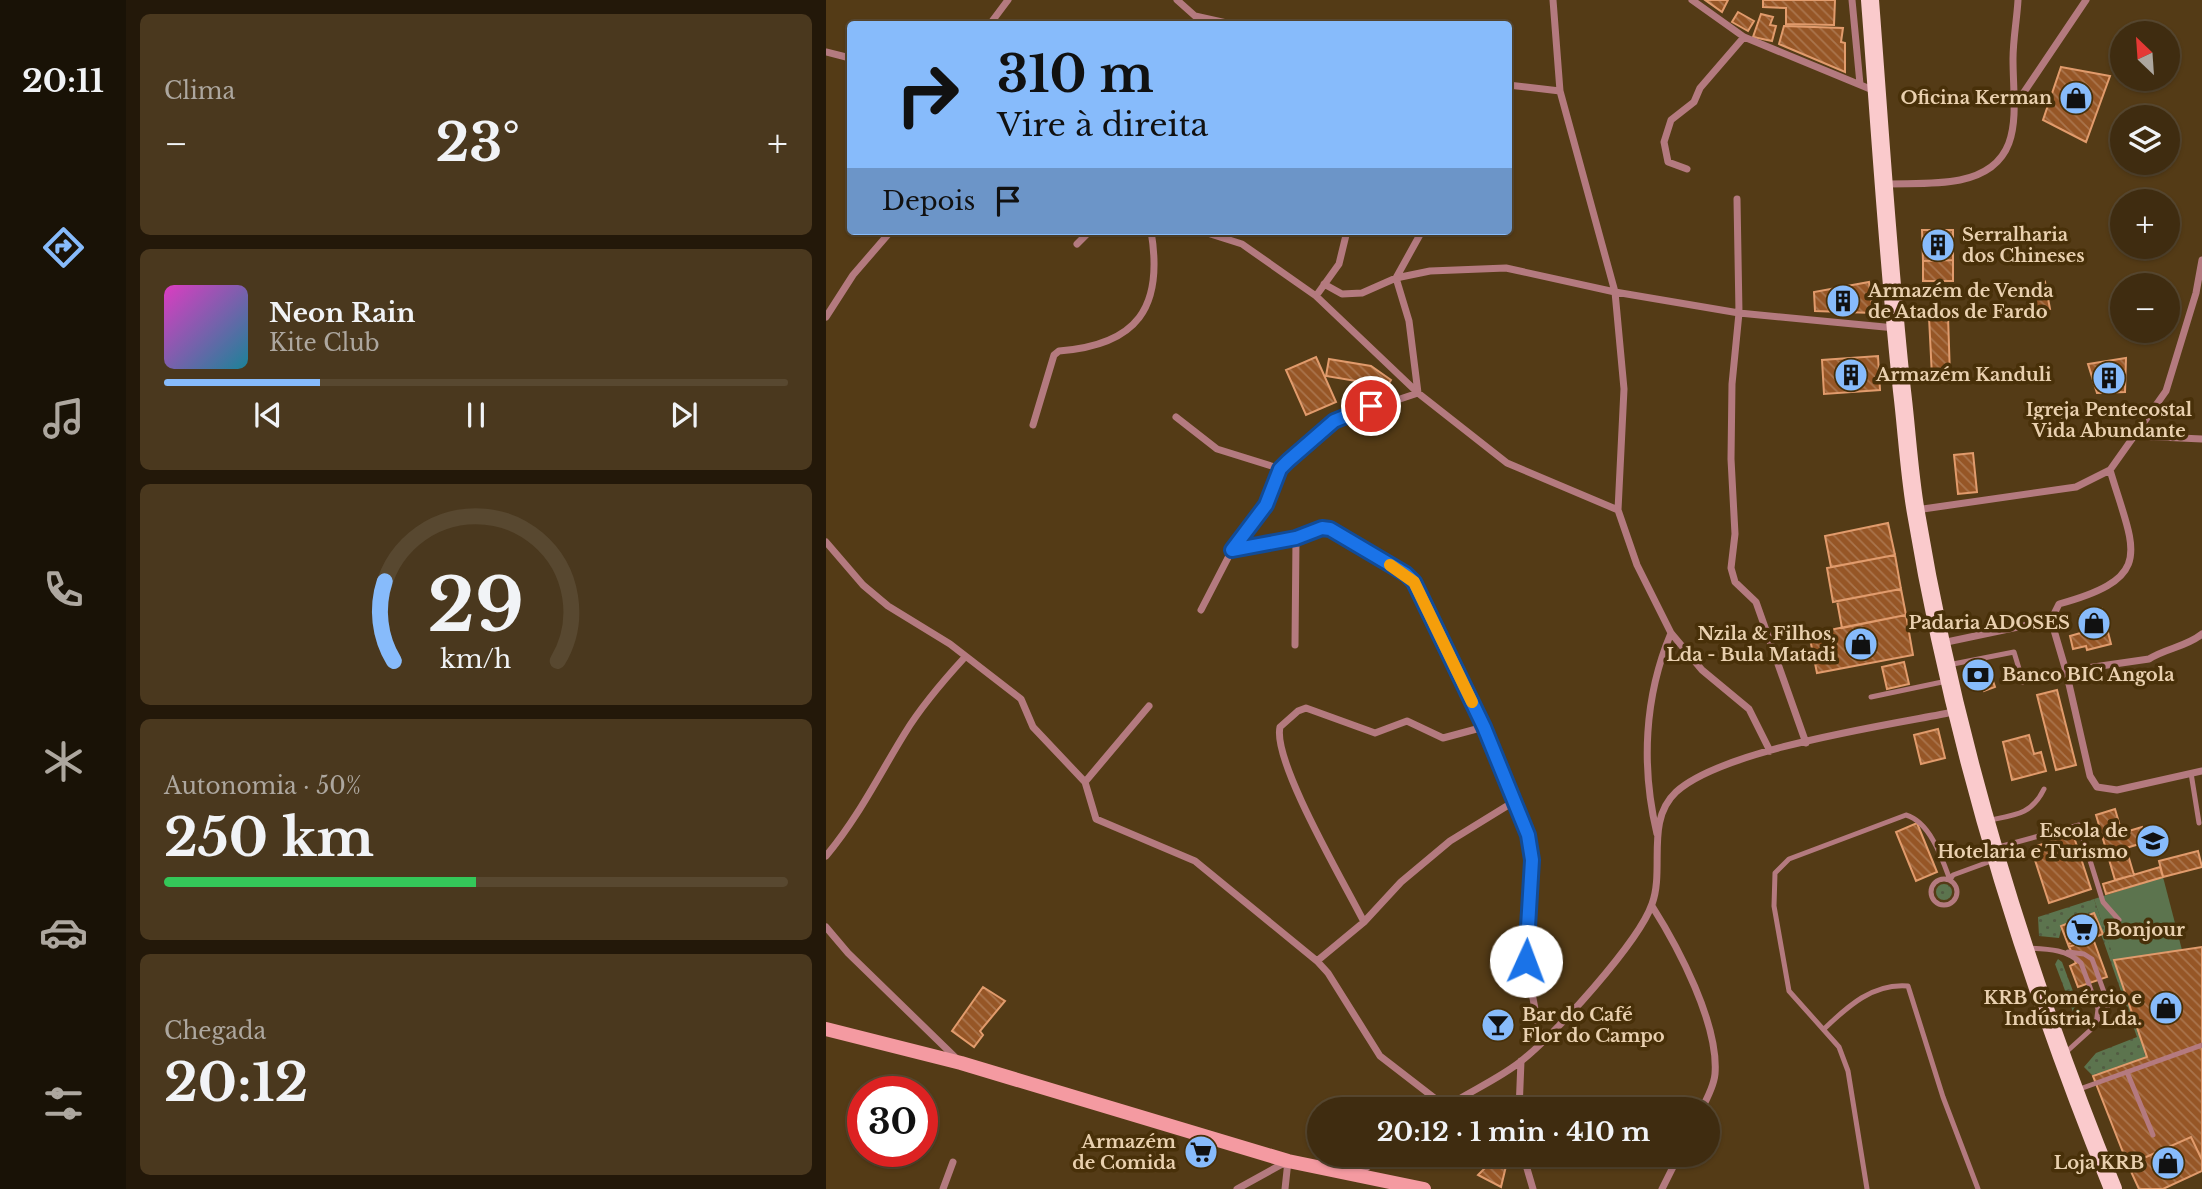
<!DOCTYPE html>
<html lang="pt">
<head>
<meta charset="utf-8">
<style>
  :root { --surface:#3f2c10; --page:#4a381e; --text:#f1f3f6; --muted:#ada79f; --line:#584830; --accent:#87bbfb }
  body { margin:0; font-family:"Libre Baskerville",serif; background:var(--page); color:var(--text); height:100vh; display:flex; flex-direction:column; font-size:26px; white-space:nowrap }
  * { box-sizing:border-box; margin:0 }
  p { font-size:23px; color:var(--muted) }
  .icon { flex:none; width:38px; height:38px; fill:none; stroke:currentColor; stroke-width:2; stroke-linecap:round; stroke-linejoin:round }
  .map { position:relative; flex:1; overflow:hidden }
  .drawer { display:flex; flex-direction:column; gap:14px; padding:14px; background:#231809; width:700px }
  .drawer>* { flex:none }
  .guide { position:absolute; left:21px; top:21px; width:665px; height:214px; border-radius:7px; box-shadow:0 2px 5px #0004,0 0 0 2px var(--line); background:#87bbfb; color:#111; overflow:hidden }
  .needle { width:46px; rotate:335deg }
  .tools { position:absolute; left:1284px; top:21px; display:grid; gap:14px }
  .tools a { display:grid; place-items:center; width:70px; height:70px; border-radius:50%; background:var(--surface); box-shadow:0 2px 5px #0004,0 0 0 2px var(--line); font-size:35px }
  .speed { position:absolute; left:21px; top:1076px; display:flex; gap:14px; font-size:35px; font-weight:700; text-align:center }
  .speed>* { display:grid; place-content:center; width:91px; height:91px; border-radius:50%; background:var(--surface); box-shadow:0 2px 5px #0004,0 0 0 2px var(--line); line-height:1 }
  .speed .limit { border:10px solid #d22; background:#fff; color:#111 }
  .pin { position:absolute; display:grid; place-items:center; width:60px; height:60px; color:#fff; margin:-30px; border:4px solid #fff; border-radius:50%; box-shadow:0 2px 7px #0007 }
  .me { position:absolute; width:77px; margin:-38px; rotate:2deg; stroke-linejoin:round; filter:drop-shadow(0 0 5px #0008) }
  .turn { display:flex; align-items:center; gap:24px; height:147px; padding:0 35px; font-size:32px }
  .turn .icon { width:91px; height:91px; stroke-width:2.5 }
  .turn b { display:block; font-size:49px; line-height:60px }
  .then { display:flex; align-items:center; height:66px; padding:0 35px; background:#0003; gap:14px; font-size:26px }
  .big { font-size:52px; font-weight:700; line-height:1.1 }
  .drawer .widget { flex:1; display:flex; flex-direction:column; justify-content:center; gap:10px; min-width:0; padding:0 24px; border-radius:10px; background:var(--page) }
  .drawer .dial { align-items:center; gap:0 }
  .dial svg { height:182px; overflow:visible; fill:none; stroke:var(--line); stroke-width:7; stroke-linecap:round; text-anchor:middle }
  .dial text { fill:var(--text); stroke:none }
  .song { display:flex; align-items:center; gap:21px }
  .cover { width:84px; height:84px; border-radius:10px; background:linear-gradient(135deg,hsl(310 70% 55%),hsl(190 70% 35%)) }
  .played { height:7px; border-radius:4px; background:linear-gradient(90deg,var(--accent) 25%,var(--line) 25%) }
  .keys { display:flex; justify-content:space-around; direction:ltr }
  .heat { display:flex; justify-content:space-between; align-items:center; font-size:38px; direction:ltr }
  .charge { height:10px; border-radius:5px; background:linear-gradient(90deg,#34c759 50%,var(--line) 0) }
  .trip { position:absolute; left:481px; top:1097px; width:413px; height:70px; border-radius:35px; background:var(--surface); box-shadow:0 2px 5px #0004,0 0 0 2px var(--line); font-weight:700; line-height:70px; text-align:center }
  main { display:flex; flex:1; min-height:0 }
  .tabs { display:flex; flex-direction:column; width:126px; justify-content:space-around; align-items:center; background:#191206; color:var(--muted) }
  .tabs .icon { width:49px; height:49px }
  .tabs .current { color:var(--accent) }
  .tabs b { font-size:32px; color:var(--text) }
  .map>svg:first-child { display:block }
</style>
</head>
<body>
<main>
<nav class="tabs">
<b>20:11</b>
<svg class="icon current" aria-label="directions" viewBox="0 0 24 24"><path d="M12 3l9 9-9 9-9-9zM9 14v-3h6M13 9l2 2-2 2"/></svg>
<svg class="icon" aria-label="music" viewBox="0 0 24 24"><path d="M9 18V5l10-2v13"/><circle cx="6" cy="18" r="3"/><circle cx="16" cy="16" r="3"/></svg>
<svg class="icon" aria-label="phone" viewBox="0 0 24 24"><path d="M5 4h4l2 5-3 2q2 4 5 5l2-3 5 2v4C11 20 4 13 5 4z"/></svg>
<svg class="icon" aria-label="climate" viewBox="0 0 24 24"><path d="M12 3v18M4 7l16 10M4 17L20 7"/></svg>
<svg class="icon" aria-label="car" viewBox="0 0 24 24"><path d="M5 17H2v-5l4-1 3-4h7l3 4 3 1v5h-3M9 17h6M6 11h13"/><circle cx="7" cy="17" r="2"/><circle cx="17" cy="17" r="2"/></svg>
<svg class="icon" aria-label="filters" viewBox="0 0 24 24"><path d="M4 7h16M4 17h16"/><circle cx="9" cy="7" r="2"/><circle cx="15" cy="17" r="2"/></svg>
</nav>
<section class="drawer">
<div class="widget"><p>Clima</p>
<div class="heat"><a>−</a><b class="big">23°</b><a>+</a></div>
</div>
<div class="widget">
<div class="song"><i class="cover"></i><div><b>Neon Rain</b><p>Kite Club</p></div></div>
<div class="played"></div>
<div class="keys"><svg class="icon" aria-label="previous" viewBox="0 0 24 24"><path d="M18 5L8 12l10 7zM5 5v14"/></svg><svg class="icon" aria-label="pause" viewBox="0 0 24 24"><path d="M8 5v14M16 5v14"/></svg><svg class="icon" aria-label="next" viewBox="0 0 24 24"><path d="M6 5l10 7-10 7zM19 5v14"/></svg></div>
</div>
<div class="widget dial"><svg viewBox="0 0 100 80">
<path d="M14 69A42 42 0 1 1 86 69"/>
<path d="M14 69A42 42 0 0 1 10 34" stroke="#87bbfb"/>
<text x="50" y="56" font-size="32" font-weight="700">29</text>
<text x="50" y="72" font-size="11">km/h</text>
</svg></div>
<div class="widget"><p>Autonomia · 50%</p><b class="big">250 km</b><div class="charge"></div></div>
<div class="widget"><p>Chegada</p><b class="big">20:12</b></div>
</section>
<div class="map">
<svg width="1376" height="1189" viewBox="0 0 1376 1189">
  <defs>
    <pattern id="park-dots" width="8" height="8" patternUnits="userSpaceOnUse" patternTransform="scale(1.75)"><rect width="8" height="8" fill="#5c744e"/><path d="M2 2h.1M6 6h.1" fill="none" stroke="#525c42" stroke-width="1.8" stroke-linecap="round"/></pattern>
    <pattern id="building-back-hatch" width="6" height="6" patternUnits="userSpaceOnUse" patternTransform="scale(1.75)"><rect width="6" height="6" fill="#965626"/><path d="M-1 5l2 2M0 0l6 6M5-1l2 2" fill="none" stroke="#aa754d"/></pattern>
  </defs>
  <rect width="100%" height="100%" fill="#543b16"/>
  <path fill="#5c744e" d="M1337,877l19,73 -68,10 -20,-61z"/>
  <path fill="url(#park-dots)" d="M1110 892a8 8 0 1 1 16 0a8 8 0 1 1-16 0Z
    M1268,899l53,158 -54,19 -9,-9 12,-14 41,-16 -43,-123 -32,12 -3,12 -20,-2 -1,-19z
    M1232,959l4,3 20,53 -3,5 -4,-3 -20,-53z"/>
  <path fill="url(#building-back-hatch)" stroke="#e19b6c" stroke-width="2" d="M879,0h23l-6,12z
    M937,0h72l-1,25 -48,-1v-16l-23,-1z
    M912,12l16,9 -6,10 -16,-9z
    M935,14l12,3 -3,8 6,1 -4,15 -19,-4z
    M958,26l59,2 -2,14 4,1v29l-66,-28z
    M1235,67l49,9 -24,66 -43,-22z
    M1096,230h31v30l-30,1z
    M1127,260v21h-30v-20z
    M1043,282l4,31 -58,-2 -1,-19z
    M1219,282l5,27 -18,3 -3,-17z
    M1122,316l2,60 -18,1 -3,-60z
    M1052,356l2,34 -56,4 -2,-34z
    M490,357l20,45 -30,13 -20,-45z
    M1300,358l-1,34 -28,1 -9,-29z
    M503,359l42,7 20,14 -8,13 -15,-10 -42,-7z
    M1147,453l4,39 -19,2 -4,-39z
    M1062,523l7,32 -64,12 -6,-31z
    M1069,555l6,34 -68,13 -6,-34z
    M1075,589l5,26 -64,13 -5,-27z
    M1276,609l9,35 -24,6 -1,-4 -13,3 -3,-13 14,-4 -4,-17z
    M1080,615l7,40 -96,18 -8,-39z
    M1160,661l9,26 -11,4 -3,-9 -5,2 -6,-17z
    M1078,662l5,22 -22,5 -5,-22z
    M1231,690l19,75 -20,5 -19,-75z
    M1112,729l7,29 -24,6 -7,-29z
    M1203,735l5,19 7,-2 5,19 -34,9 -9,-38z
    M1289,809l7,24 20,-6 4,15 -20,6 8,27 -19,5 -19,-65z
    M1091,823l20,49 -21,9 -20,-49z
    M1247,834l18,55 -42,14 -18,-55z
    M1372,851l4,16 -39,10 -4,-16z
    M1334,867l3,10 -57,17 -3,-10z
    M1268,913l9,21 -34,13 -8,-21z
    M1266,936l15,41 -29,10 -8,-21 6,-3 -8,-19z
    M1376,947v213l-11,-23 -63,28 -35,-89 54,-19 -33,-97z
    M157,987l22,14 -25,30 3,4 -9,12 -22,-16z
    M1365,1137l11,23v11l-39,18h-24l-11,-24z
    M663,1164l17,2 -5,21 -23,-12z"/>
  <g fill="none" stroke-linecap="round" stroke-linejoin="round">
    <path stroke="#b47a7f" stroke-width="5" d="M1122,665l66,-13 9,30
      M1045,697l76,-16
      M1365,773l8,50
      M1164,820c26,-5 42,-6 54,-31
      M1169,848l84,-23 24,77 16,18
      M1105 892a13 13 0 1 1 26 0a13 13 0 1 1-26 0Z
      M1202,948c20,1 38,1 53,15l17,46 -2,16 -32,29
      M1242,952l16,2 8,5 16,44 -1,9 -11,13
      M998,1029c24,-23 49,-46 84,-43l35,111 35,92
      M1251,1090l50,-18
      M1327,1135l-26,-63 75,-27
      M1041,1189l-19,-118 -9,-24 -50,-56 -15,-85 1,-33 14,-14 117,-44c24,7 36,43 44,65l3,-5 41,-15"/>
    <path stroke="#b47a7f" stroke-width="7" d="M351,0l18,16 36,8
      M727,0l7,91 55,201 9,97 -6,121
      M866,0l52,37 131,54
      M1026,0l8,84
      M164,24l18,-24
      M0,52l24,6
      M682,85l52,6
      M1190,104l70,-104
      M861,169l-19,-7 -4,-20 7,-22 23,-18 6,-14 44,-51
      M1059,184c24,-1 51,1 75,-4 67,-14 53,-69 53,-121 0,-20 4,-40 5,-59
      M911,199l2,114 -7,71 -1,75 4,75 -4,34 4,14 21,20 50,141
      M375,231l41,13 74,52 102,97 89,70 111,47 19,55 34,68 31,37 47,39 21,42
      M251,244l13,-13
      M498,284l18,10 20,-1 34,-15 34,-7 76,-3 109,24 124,21 156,15
      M490,296l23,-32 8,-33
      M0,317l27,-42 38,-44
      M350,417l41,32 64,20
      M207,425l21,-70 5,-4c78,-6 105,-43 92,-120
      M1311,436l65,3
      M1090,510l160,-23 34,-17 56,-79 30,-98 6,-33
      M0,542l37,43 25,21 62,38 71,55 12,28 52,55 11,37 99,42 122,100 11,12 52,83 66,51
      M406,550l64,-12 26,-10 84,46 8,8 70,145 44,108 4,25 -6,101 15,80
      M375,610l31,-60 34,-46 15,-35 7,-8 46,-40 84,-28 -9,-72 -13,-43 26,-47
      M1225,620l15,51 24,105 7,11 20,3 85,-19
      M1116,643l109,-23 8,-16c98,-27 75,-53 51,-134
      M469,645l1,-107
      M1240,671l83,-12c17,-11 37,-12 53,-25
      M259,782l64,-76
      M831,834c-16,-67 -13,-137 14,-201
      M0,856c32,-38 53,-81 79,-123 17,-28 38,-52 60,-76
      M826,906c26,41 67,118 63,168 -1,11 -8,25 -14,36
      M538,922c-18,-36 -92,-161 -84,-195l18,-16 8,-3 69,25 32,-12 36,17 41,-11
      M0,927l22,26 110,107
      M491,961l47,-39 37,-40 49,-41 65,-40
      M617,1109c25,-17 54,-29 77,-47 33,-25 119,-120 132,-158 13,-35 -7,-83 24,-112 47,-43 212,-67 278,-80
      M693,1110l2,-49
      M697,1155l10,34
      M532,1174l25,-19
      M117,1189l10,-27
      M411,1189l49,-27
      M459,1189l3,-28
      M836,1189l17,-34"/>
    <path stroke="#f49aa1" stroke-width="14" d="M0,1029l135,34 327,98 136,28"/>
    <path stroke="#facacc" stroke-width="18" d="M1044,0c10,130 18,261 32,391 5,41 7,82 14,122 39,234 108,457 197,676"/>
  </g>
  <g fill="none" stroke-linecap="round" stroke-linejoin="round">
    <defs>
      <path id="route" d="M545,406l-37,15 -46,40 -8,8 -14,36 -34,45 64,-12 26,-10 8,1 76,45 8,8 70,145 44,108 4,25 -6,101"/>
    </defs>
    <use href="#route" stroke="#114b97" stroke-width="18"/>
    <use href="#route" stroke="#1a73e8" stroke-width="12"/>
    <path stroke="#f59e0b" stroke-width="12" d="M564,565l24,17 58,120"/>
  </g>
  <defs>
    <symbol id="shop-disc" viewBox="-11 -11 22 22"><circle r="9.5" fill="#87bbfb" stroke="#483009"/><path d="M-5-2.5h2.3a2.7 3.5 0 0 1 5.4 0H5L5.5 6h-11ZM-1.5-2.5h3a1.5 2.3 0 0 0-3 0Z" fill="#111"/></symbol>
    <symbol id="building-disc" viewBox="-11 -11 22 22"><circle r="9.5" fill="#87bbfb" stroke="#483009"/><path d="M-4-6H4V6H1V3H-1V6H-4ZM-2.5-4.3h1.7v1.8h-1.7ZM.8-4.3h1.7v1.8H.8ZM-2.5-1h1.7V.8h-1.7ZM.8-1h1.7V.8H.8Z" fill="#111"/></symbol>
    <symbol id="bank-disc" viewBox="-11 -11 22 22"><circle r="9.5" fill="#87bbfb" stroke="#483009"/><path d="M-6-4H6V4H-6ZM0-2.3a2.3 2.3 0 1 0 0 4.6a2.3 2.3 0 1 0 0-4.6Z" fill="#111"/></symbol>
    <symbol id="school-disc" viewBox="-11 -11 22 22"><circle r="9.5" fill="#87bbfb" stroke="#483009"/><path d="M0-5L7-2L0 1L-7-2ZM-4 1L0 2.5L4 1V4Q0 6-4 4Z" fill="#111"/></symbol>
    <symbol id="supermarket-disc" viewBox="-11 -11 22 22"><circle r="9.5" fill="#87bbfb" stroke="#483009"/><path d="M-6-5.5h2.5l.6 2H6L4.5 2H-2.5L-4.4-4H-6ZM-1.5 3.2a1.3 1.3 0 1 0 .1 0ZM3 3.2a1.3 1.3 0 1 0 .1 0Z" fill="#111"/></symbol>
    <symbol id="bar-disc" viewBox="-11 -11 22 22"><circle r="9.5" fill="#87bbfb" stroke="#483009"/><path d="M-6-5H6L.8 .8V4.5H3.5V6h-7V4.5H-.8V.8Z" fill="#111"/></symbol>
  </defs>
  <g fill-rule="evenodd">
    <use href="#shop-disc" x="1231" y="79" width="38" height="38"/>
    <use href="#building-disc" x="1093" y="226" width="38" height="38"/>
    <use href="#building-disc" x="998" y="282" width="38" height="38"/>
    <use href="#building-disc" x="1006" y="356" width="38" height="38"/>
    <use href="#building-disc" x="1264" y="359" width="38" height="38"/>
    <use href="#shop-disc" x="1249" y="604" width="38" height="38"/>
    <use href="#shop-disc" x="1016" y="625" width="38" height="38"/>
    <use href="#bank-disc" x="1133" y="656" width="38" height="38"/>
    <use href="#school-disc" x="1308" y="822" width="38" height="38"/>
    <use href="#supermarket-disc" x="1237" y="911" width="38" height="38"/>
    <use href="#shop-disc" x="1321" y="989" width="38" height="38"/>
    <use href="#bar-disc" x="653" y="1006" width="38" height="38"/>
    <use href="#supermarket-disc" x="356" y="1133" width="38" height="38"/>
    <use href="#shop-disc" x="1323" y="1144" width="38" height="38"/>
  </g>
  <g text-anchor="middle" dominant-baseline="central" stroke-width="7" stroke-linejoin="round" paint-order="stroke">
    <g font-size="18" font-weight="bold" fill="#e9d0af" stroke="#483009" text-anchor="end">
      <text x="1226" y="98">Oficina Kerman</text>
      <text x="1136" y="235" text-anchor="start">Serralharia<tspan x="1136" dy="21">dos Chineses</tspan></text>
      <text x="1042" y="291" text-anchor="start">Armazém de Venda<tspan x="1042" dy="21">de Atados de Fardo</tspan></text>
      <text x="1050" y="375" text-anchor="start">Armazém Kanduli</text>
      <text x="1283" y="410" text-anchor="middle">Igreja Pentecostal<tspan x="1283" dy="21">Vida Abundante</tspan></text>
      <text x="1244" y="623">Padaria ADOSES</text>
      <text x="1010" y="634">Nzila &amp; Filhos,<tspan x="1010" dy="21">Lda - Bula Matadi</tspan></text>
      <text x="1176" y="675" text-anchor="start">Banco BIC Angola</text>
      <text x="1302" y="831">Escola de<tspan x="1302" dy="21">Hotelaria e Turismo</tspan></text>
      <text x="1280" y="930" text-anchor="start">Bonjour</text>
      <text x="1316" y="998">KRB Comércio e<tspan x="1316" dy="21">Indústria, Lda.</tspan></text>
      <text x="696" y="1015" text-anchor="start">Bar do Café<tspan x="696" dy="21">Flor do Campo</tspan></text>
      <text x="350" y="1142">Armazém<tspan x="350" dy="21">de Comida</tspan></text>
      <text x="1318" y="1163">Loja KRB</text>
    </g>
  </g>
</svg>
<div class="tools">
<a><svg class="needle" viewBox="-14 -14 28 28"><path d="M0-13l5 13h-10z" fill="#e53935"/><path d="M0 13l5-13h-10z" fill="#ada79f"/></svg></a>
<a><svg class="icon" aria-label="layers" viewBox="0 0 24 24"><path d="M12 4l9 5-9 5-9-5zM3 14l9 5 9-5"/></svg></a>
<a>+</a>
<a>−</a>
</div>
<div class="speed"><div class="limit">30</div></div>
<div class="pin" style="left:545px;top:406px;background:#d93025"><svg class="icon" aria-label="arrive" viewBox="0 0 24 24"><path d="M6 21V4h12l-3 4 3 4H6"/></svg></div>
<svg class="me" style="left:700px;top:961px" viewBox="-20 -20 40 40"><circle r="19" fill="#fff"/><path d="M0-13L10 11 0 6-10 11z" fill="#1a73e8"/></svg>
<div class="trip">20:12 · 1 min · 410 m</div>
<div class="guide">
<div class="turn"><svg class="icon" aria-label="right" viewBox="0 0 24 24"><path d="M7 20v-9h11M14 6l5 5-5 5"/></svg><div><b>310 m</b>Vire à direita</div></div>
<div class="then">Depois<svg class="icon" aria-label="arrive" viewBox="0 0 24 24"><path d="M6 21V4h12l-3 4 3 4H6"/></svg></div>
</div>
</div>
</main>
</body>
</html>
